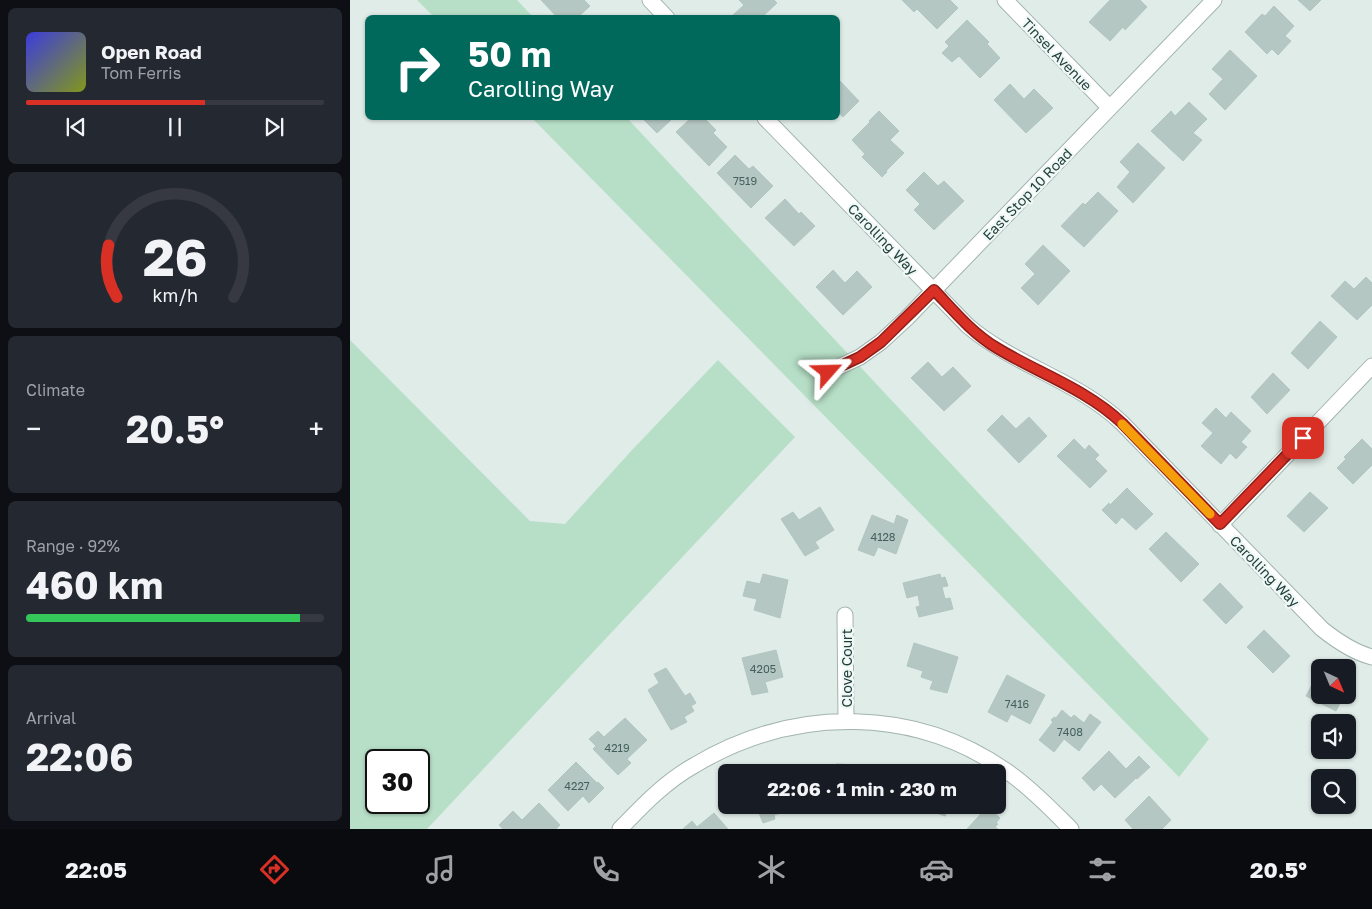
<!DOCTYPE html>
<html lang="en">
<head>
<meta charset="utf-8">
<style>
  :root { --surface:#171b24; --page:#242831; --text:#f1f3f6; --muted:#9ea1a6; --line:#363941; --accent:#d93025 }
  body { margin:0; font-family:"Golos Text",sans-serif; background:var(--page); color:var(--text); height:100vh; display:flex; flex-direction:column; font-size:19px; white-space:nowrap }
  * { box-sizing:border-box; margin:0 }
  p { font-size:16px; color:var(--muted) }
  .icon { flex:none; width:28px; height:28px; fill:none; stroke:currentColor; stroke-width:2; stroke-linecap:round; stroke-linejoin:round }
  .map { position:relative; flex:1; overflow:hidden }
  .sheet { display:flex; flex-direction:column; gap:8px; padding:8px; background:#0d0f14; width:350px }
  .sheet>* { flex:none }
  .top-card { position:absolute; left:15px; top:15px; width:475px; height:105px; border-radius:8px; box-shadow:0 1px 4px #0004; background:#00695c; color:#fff; overflow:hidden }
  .needle { width:32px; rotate:136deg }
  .fabs { position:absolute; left:961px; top:659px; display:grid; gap:10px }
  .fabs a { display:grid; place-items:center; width:45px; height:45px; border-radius:8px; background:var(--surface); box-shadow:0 1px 4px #0004; font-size:25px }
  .speed { position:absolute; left:15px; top:749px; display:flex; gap:10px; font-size:25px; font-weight:700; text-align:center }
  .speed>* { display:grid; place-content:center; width:65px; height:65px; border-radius:50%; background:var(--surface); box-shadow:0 1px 4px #0004; line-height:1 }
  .speed .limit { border:2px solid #111; border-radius:8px; background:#fff; color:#111 }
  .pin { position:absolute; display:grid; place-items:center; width:42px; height:42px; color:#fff; margin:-21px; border-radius:10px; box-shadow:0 2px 8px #0006 }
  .me { position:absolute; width:55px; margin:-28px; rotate:65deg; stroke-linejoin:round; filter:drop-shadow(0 0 4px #0008) }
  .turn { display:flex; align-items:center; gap:18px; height:105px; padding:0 20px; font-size:22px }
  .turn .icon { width:65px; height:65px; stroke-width:2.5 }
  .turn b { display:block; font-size:35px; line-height:42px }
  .big { font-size:38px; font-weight:700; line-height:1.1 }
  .sheet .tile { flex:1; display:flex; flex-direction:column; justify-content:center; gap:8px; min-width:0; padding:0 18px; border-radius:8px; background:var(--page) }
  .sheet .dial { align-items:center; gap:0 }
  .dial svg { height:130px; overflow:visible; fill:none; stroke:var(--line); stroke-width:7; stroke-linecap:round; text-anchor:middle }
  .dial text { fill:var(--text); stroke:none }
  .song { display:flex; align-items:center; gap:15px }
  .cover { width:60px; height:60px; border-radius:8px; background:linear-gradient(135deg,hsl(240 70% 55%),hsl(70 70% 35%)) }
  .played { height:5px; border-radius:2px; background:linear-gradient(90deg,var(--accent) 60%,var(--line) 60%) }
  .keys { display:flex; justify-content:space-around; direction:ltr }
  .heat { display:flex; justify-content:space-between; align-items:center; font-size:28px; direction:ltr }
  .charge { height:8px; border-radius:4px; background:linear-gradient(90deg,#34c759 92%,var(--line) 0) }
  .trip { position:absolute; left:368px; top:764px; width:288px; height:50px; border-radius:8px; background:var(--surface); box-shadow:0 1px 4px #0004; font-weight:700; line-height:50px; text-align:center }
  .menu { display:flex; height:80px; justify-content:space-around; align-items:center; background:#090b0e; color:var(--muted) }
  .menu .icon { width:35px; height:35px }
  .menu .current { color:var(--accent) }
  .menu b { font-size:22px; color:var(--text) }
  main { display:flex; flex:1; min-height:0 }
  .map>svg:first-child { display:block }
</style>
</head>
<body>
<main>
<section class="sheet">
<div class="tile">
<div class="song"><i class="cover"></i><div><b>Open Road</b><p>Tom Ferris</p></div></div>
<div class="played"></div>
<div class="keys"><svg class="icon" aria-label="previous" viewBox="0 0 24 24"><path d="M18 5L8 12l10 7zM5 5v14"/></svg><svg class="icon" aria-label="pause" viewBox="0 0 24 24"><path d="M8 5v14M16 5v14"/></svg><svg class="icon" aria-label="next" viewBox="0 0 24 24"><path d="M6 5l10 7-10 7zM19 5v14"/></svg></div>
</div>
<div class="tile dial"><svg viewBox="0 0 100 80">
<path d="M14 69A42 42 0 1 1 86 69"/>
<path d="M14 69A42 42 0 0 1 9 37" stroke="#d93025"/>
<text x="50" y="56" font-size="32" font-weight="700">26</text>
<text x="50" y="72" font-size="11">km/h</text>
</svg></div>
<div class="tile"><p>Climate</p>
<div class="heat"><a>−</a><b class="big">20.5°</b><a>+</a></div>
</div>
<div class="tile"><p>Range · 92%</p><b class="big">460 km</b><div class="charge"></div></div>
<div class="tile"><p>Arrival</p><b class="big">22:06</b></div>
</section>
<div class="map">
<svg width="1022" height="829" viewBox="0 0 1022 829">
  <rect width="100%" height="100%" fill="#e0ece8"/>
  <path fill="#b7dfc7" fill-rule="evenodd" d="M67,0h100l16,17h-99z
    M182,118h95l582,621 -30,38z
    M0,340l180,181 35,3 67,-74 86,-90 77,77 -368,392h-77zM26,760h43v42h-43z"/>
  <path fill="#b5c7c2" stroke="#b2c6c1" d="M191,0h43l6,6 -13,12h-19z
    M389,0h35l3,3 -16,15h-27l-2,-2 12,-11z
    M552,0h48l8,8 -21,21 -20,-20 -3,3z
    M760,0h30l7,7 -22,23 -2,-3 -13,14 -21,-19z
    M948,0h23l-11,11z
    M924,6l20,20 -9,10 6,5 -13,14 -6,-6 -5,5 -22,-22 17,-18 3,2z
    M617,20l22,22 -2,2 13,14 -20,20 -21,-22 -7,6 -10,-9 7,-7 -4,-4z
    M880,50l27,26 -32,34 -16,-16 14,-15 -11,-10z
    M488,79l21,22 -16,16 -5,-6z
    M660,84l14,15 10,-10 19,19 -27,25 -32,-33z
    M839,102l18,17 -14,14 9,7 -19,21 -32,-30 20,-20 4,5z
    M529,111l20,20 -9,9 14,13 -18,18 1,1 -5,5 -20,-20 3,-3 -13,-14 18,-18 -1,-1z
    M297,118h26l-16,15 -13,-13z
    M341,118h13l12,12 -3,3 14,14 -18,19 -33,-34z
    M788,143l27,25 -32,35 -16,-16 13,-15 -10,-10z
    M385,155l14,14 4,-3 20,20 -22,22 -34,-35z
    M574,172l14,14 6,-5 20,20 -30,29 -20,-20 6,-6 -14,-14z
    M748,192l20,19 -34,36 -23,-21 22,-23 2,2z
    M435,199l14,15 2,-2 14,14 -21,20 -29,-28z
    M693,245l27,26 -32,34 -17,-17 14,-14 -10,-10z
    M483,270l12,13 12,-12 15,16 -29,28 -27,-28z
    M1016,277l6,6v22l-15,15 -26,-24 14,-15 9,8z
    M970,321l17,16 -29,32 -17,-16z
    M578,362l14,15 11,-10 18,19 -27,25 -33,-33z
    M923,373l17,17 -23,24 -16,-17z
    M866,408l10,10 5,-6 20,19 -10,11 6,5 -11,12 -6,-6 -9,11 -20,-18 12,-13 -11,-10z
    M652,415l14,14 13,-12 18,19 -28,27 -32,-33z
    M724,439l11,11 4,-5 10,10 -4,4 12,12 -17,17 -33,-32z
    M1012,439l10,10v16l-19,19 -16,-16 9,-9 -2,-2z
    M777,488l26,26 -17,16 -14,-13 -6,7 -14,-14 7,-7 1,2z
    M960,492l18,16 -24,24 -17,-16z
    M470,507l14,23 -19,12 4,6 -14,8 -24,-37 12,-7 6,8z
    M522,515l22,9 3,-9 11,5 -12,34 -18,-7 -4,9 -16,-6z
    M816,532l33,32 -18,18 -32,-33z
    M413,574l25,6 -8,38 -26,-8 3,-11 -14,-3 4,-15 13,3z
    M590,574l1,4 4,-1 3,9 -6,1 3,12 5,-1 3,11 -34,8 -3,-10 4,-1 -2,-11 -11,3 -4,-15z
    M870,583l23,24 -17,17 -23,-24z
    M914,630l26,26 -17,17 -26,-26z
    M564,643l44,14 -11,36 -17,-4 3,-8 -12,-4 2,-6 -16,-5z
    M426,650l7,27 -18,5 3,10 -16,3 -10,-37z
    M316,668l19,28 5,-3 6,10 -5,3 3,5 -10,6 3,5 -16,8 -23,-40 11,-7 -5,-9z
    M657,675l38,20 -15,29 -19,-10 -4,8 -19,-10z
    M967,675l3,2v18h24l-8,16 -30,-15z
    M712,710l9,8 3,-3 10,8 6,-9 11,8 -22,29 -15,-12 -10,13 -15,-12 14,-18 -2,-2 3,-3 2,1z
    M275,718l22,22 -20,19 4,4 -13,12 -25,-26 3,-3 -7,-7 9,-8 6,6z
    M759,751l17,18 13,-13 11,11 -13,12 -1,-1 -21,20 -14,-14 -7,7 -12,-13z
    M226,762l21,21 1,-1 6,6 -15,15 -6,-7 -15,15 -20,-21z
    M486,764l20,1 -1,7h-20z
    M799,796l22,24 -9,9h-16l-2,-1 -1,1h-10l-8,-9z
    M189,803l21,22 -4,4h-53l-4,-4 14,-14 9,9z
    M406,805h41l1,3 -24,7 1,4 -12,4z
    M564,805h36l-5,11z
    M637,807l13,11 -4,5 2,1 -3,3 3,2h-31z
    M364,813l14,16h-45l9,-8 5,6z"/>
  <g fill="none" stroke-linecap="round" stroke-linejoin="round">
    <defs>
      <path id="minor" d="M300,0l17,18
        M655,0l105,108
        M415,118l203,208c47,40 109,54 154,97l200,206c15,12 31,23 50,28
        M478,372l32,-15 21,-15 26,-24 307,-318
        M870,525l152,-159
        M495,615l1,106
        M270,829c23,-24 46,-48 75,-64 99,-59 222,-60 317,10 22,16 40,35 59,54"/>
    </defs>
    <use href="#minor" stroke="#a2b4b0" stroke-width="17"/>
    <use href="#minor" stroke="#fff" stroke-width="15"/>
  </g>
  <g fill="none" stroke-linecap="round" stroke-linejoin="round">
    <defs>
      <path id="route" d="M478,372l32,-15 21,-15 53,-52c20,21 38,43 63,58 41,25 89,41 125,75l98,101 83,-86"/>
    </defs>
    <use href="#route" stroke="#8d1f18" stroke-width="12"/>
    <use href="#route" stroke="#d93025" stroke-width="9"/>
    <path stroke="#f59e0b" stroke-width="9" d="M772,424l88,90"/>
  </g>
  <g text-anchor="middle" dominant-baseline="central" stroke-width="4.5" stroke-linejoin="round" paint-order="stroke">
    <g font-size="11" fill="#44605c">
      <text x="395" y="180">7519</text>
      <text x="533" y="536">4128</text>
      <text x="413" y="668">4205</text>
      <text x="667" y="703">7416</text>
      <text x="720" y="731">7408</text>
      <text x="267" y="747">4219</text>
      <text x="227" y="785">4227</text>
    </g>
    <g font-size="14" fill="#1f3e3a" stroke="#f0f8f6">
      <text transform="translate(707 54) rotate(46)">Tinsel Avenue</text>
      <text transform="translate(677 194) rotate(-46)">East Stop 10 Road</text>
      <text transform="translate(533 239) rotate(46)">Carolling Way</text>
      <text transform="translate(915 571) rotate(46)">Carolling Way</text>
      <text transform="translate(496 668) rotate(-90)">Clove Court</text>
    </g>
  </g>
</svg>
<div class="fabs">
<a><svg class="needle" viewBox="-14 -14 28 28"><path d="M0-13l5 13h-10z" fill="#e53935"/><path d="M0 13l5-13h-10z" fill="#9ea1a6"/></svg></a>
<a><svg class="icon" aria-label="sound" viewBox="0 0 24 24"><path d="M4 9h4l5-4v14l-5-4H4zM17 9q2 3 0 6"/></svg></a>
<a><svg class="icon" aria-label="search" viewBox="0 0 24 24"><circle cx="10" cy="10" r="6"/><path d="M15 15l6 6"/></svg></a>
</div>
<div class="speed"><div class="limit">30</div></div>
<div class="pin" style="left:953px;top:438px;background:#d93025"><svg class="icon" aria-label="arrive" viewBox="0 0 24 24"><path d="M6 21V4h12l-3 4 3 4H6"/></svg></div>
<svg class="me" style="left:478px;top:372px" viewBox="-20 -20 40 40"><path d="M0-17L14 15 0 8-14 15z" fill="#d93025" stroke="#fff" stroke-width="4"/></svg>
<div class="trip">22:06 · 1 min · 230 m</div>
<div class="top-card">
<div class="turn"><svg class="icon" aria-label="right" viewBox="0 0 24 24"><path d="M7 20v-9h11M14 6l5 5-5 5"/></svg><div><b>50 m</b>Carolling Way</div></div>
</div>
</div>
</main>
<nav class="menu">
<b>22:05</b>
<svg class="icon current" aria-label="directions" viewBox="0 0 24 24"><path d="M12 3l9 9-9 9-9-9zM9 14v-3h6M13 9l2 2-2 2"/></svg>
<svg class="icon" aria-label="music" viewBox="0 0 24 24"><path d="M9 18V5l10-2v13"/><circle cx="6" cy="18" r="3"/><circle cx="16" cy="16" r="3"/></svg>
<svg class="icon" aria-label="phone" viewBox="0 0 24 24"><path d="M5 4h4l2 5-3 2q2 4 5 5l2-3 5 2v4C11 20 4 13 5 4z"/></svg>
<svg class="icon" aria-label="climate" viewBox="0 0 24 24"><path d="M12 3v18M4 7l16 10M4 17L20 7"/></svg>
<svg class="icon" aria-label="car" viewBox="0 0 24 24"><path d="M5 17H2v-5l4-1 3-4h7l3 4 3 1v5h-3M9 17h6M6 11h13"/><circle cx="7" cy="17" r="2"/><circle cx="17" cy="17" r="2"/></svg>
<svg class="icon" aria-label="filters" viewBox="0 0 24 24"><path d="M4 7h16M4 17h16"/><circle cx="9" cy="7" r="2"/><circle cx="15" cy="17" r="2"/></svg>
<b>20.5°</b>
</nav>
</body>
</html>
